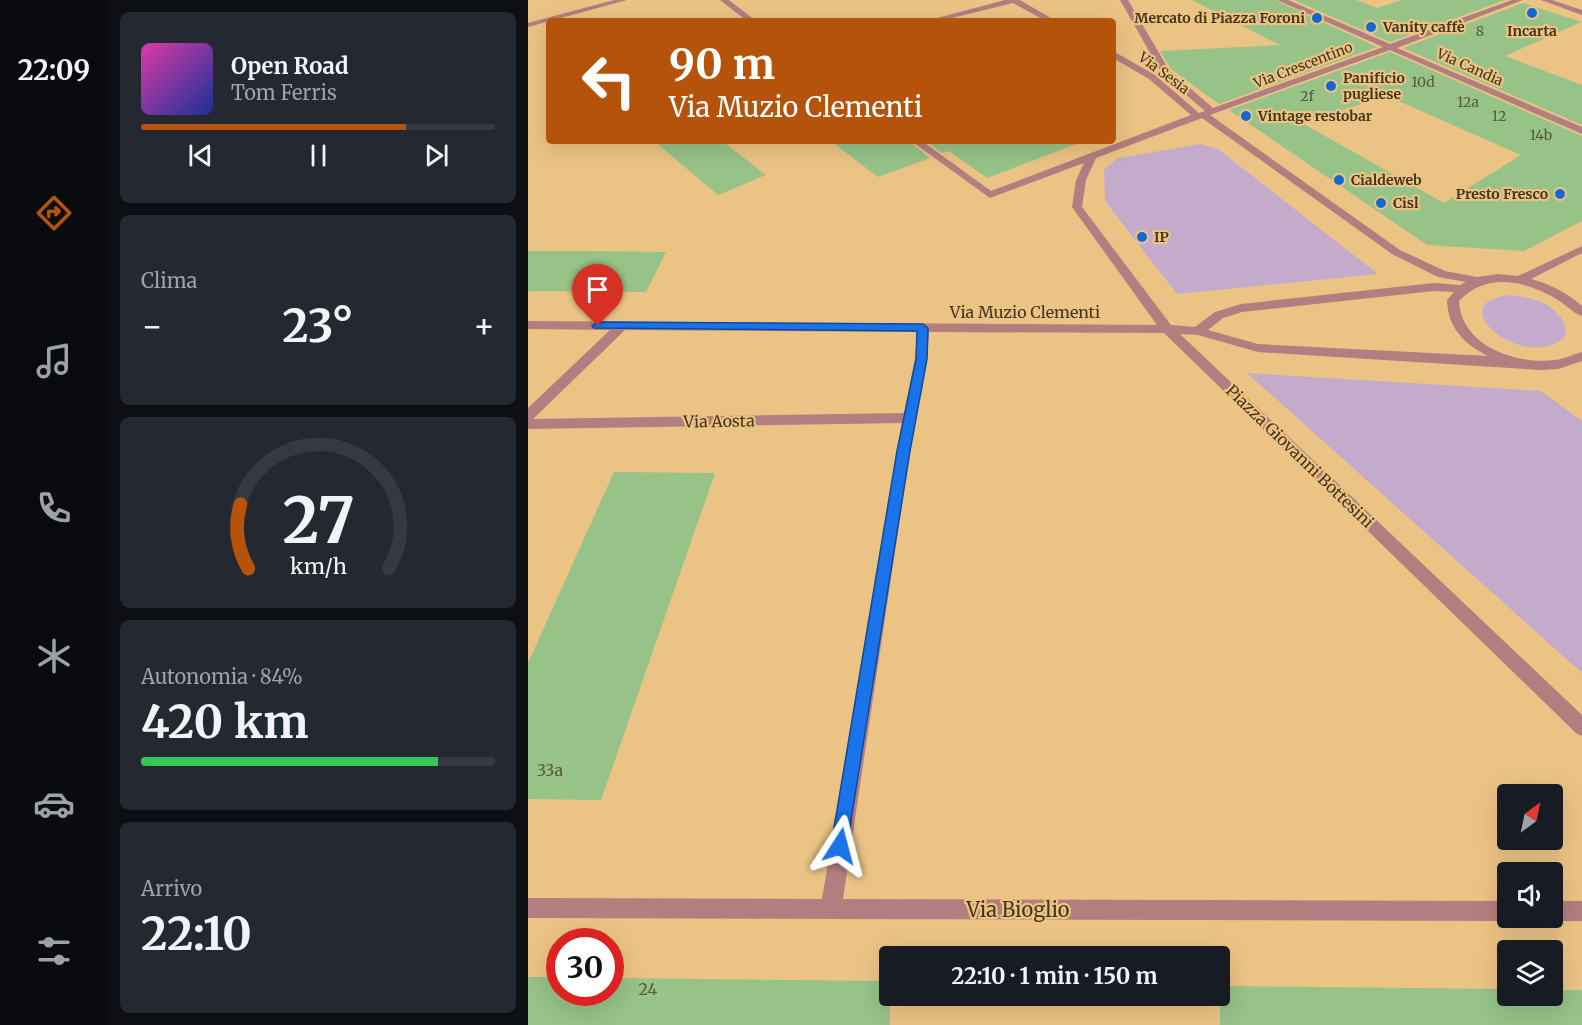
<!DOCTYPE html>
<html lang="it">
<head>
<meta charset="utf-8">
<style>
  :root { --surface:#171b24; --page:#242831; --text:#f1f3f6; --muted:#9ea1a6; --line:#363941; --accent:#b45309 }
  body { margin:0; font-family:Merriweather,serif; background:var(--page); color:var(--text); height:100vh; display:flex; flex-direction:column; font-size:22px; white-space:nowrap }
  * { box-sizing:border-box; margin:0 }
  p { font-size:20px; color:var(--muted) }
  .icon { flex:none; width:33px; height:33px; fill:none; stroke:currentColor; stroke-width:2; stroke-linecap:round; stroke-linejoin:round }
  .map { position:relative; flex:1; overflow:hidden }
  .details { display:flex; flex-direction:column; gap:12px; padding:12px; background:#0d0f14; width:420px }
  .details>* { flex:none }
  .banner { position:absolute; left:18px; top:18px; width:570px; height:126px; border-radius:6px; box-shadow:0 6px 24px #0002; background:#b45309; color:#fff; overflow:hidden }
  .needle { width:39px; rotate:33deg }
  .controls { position:absolute; left:969px; top:784px; display:grid; gap:12px }
  .controls a { display:grid; place-items:center; width:66px; height:66px; border-radius:6px; background:var(--surface); box-shadow:0 6px 24px #0002; font-size:30px }
  .speed { position:absolute; left:18px; top:928px; display:flex; gap:12px; font-size:30px; font-weight:700; text-align:center }
  .speed>* { display:grid; place-content:center; width:78px; height:78px; border-radius:50%; background:var(--surface); box-shadow:0 6px 24px #0002; line-height:1 }
  .speed .limit { border:9px solid #d22; background:#fff; color:#111 }
  .pin { position:absolute; display:grid; place-items:center; width:51px; height:51px; color:#fff; margin:-62px -26px; border-radius:50% 50% 50% 0; rotate:-45deg; box-shadow:0 0 6px #0007 }
  .pin .icon { rotate:45deg }
  .me { position:absolute; width:66px; margin:-33px; rotate:9deg; stroke-linejoin:round; filter:drop-shadow(0 0 4px #0008) }
  .turn { display:flex; align-items:center; gap:21px; height:126px; padding:0 24px; font-size:27px }
  .turn .icon { width:78px; height:78px; stroke-width:2.5 }
  .turn b { display:block; font-size:42px; line-height:51px }
  .big { font-size:45px; font-weight:700; line-height:1.1 }
  .details .widget { flex:1; display:flex; flex-direction:column; justify-content:center; gap:9px; min-width:0; padding:0 21px; border-radius:9px; background:var(--page) }
  .details .dial { align-items:center; gap:0 }
  .dial svg { height:156px; overflow:visible; fill:none; stroke:var(--line); stroke-width:7; stroke-linecap:round; text-anchor:middle }
  .dial text { fill:var(--text); stroke:none }
  .song { display:flex; align-items:center; gap:18px }
  .cover { width:72px; height:72px; border-radius:9px; background:linear-gradient(135deg,hsl(320 70% 55%),hsl(230 70% 35%)) }
  .played { height:6px; border-radius:3px; background:linear-gradient(90deg,var(--accent) 75%,var(--line) 75%) }
  .keys { display:flex; justify-content:space-around; direction:ltr }
  .heat { display:flex; justify-content:space-between; align-items:center; font-size:33px; direction:ltr }
  .charge { height:9px; border-radius:4px; background:linear-gradient(90deg,#34c759 84%,var(--line) 0) }
  .trip { position:absolute; left:351px; top:946px; width:351px; height:60px; border-radius:6px; background:var(--surface); box-shadow:0 6px 24px #0002; font-weight:700; line-height:60px; text-align:center }
  main { display:flex; flex:1; min-height:0 }
  .menu { display:flex; flex-direction:column; width:108px; justify-content:space-around; align-items:center; background:#090b0e; color:var(--muted) }
  .menu .icon { width:42px; height:42px }
  .menu .on { color:var(--accent) }
  .menu b { font-size:27px; color:var(--text) }
  .map>svg:first-child { display:block }
</style>
</head>
<body>
<main>
<nav class="menu">
<b>22:09</b>
<svg class="icon on" aria-label="directions" viewBox="0 0 24 24"><path d="M12 3l9 9-9 9-9-9zM9 14v-3h6M13 9l2 2-2 2"/></svg>
<svg class="icon" aria-label="music" viewBox="0 0 24 24"><path d="M9 18V5l10-2v13"/><circle cx="6" cy="18" r="3"/><circle cx="16" cy="16" r="3"/></svg>
<svg class="icon" aria-label="phone" viewBox="0 0 24 24"><path d="M5 4h4l2 5-3 2q2 4 5 5l2-3 5 2v4C11 20 4 13 5 4z"/></svg>
<svg class="icon" aria-label="climate" viewBox="0 0 24 24"><path d="M12 3v18M4 7l16 10M4 17L20 7"/></svg>
<svg class="icon" aria-label="car" viewBox="0 0 24 24"><path d="M5 17H2v-5l4-1 3-4h7l3 4 3 1v5h-3M9 17h6M6 11h13"/><circle cx="7" cy="17" r="2"/><circle cx="17" cy="17" r="2"/></svg>
<svg class="icon" aria-label="filters" viewBox="0 0 24 24"><path d="M4 7h16M4 17h16"/><circle cx="9" cy="7" r="2"/><circle cx="15" cy="17" r="2"/></svg>
</nav>
<section class="details">
<div class="widget">
<div class="song"><i class="cover"></i><div><b>Open Road</b><p>Tom Ferris</p></div></div>
<div class="played"></div>
<div class="keys"><svg class="icon" aria-label="previous" viewBox="0 0 24 24"><path d="M18 5L8 12l10 7zM5 5v14"/></svg><svg class="icon" aria-label="pause" viewBox="0 0 24 24"><path d="M8 5v14M16 5v14"/></svg><svg class="icon" aria-label="next" viewBox="0 0 24 24"><path d="M6 5l10 7-10 7zM19 5v14"/></svg></div>
</div>
<div class="widget"><p>Clima</p>
<div class="heat"><a>−</a><b class="big">23°</b><a>+</a></div>
</div>
<div class="widget dial"><svg viewBox="0 0 100 80">
<path d="M14 69A42 42 0 1 1 86 69"/>
<path d="M14 69A42 42 0 0 1 10 36" stroke="#b45309"/>
<text x="50" y="56" font-size="32" font-weight="700">27</text>
<text x="50" y="72" font-size="11">km/h</text>
</svg></div>
<div class="widget"><p>Autonomia · 84%</p><b class="big">420 km</b><div class="charge"></div></div>
<div class="widget"><p>Arrivo</p><b class="big">22:10</b></div>
</section>
<div class="map">
<svg width="1054" height="1025" viewBox="0 0 1054 1025">
  <rect width="100%" height="100%" fill="#ebc385"/>
  <path fill="#c4abcc" d="M673,144l17,5 160,125 -201,20 -72,-93 -1,-31 14,-12z
    M981,295c23,2 49,9 57,33l-1,8c-36,39 -128,-32 -56,-41z
    M719,373l294,18 41,30v252z"/>
  <path fill="#97c288" fill-rule="evenodd" d="M664,0h83l102,47 -158,57 -48,-35 -11,-18 120,-6z
    M766,0h62l21,8 25,-8h103l-115,42z
    M995,3l58,19 -76,34 77,29v40l-179,-77z
    M862,52l192,84v85l-58,30 -97,-6 -198,-135zM859,96l134,59 -77,48 -142,-80z
    M126,141h68l44,34 -48,20z
    M303,141h78l21,17 -52,19z
    M398,141h149l1,3 -89,34 -38,-27 -7,2z
    M0,251h56l82,1 -20,40 -118,-1z
    M86,472l101,1 -114,327 -73,-1v-136z
    M0,977h32v16h50v-15l280,3v44h-362z
    M692,986l288,3v7h44v-6h30v35h-362z"/>
  <g fill="none" stroke-linecap="round" stroke-linejoin="round">
    <path fill="#b27e7f" fill-rule="evenodd" d="M86,0h13l-99,27v-4z
      M192,0h9l27,21h-9z
      M477,0h15l36,21h-10l-33,-18 -73,18h-14z
      M592,0h8l41,70 44,38 170,-61 -106,-47h11l102,44 122,-44h11l-126,48 185,79v7l-192,-84 -180,65 190,135 45,21 32,6 21,-3 20,2 64,-30v7l-51,26c19,5 36,14 51,27v10c-9,-3 -16,-11 -24,-16 -32,-19 -71,-29 -99,1 2,45 57,64 96,59 10,-1 18,-6 27,-8v9l-24,8 -17,1 -283,-18 -60,-17 -18,-1 402,381v21l-6,-3 -412,-400 -235,-1 -2,27 -17,92 -67,448 665,2v17h7l-7,3 -980,-3v-20l294,1 80,-476 -374,6v-21l82,-78 -82,-1v-8l629,4 -85,-118 4,-27 8,-17 -94,35 -79,-57h11l69,50 200,-76 -42,-36 -36,-21v-7l42,24 44,38 6,-2 -43,-37zM674,118l190,136 46,23 28,5 -6,3 -26,-2 -193,21 -26,8 -20,15 -24,-2 -89,-118 4,-27 10,-22zM906,291l20,1 -7,8c1,28 17,44 41,56l-230,-12 -50,-14 15,-12 19,-6zM97,330l292,2 -2,27 -11,54 -371,6z
      M1013,0h11l30,10v5z
      M1024,901h30v20h-30l-7,-3h7z"/>
  </g>
  <path fill="#1a73e8" stroke="#114b97" stroke-width="1.5" d="M70,322l325,2 5,4 -1,31 -17,92 -64,401 -6,3 -6,-3 -3,-6 66,-395 19,-92 1,-28 -323,-3 -2,-2z"/>
  <g fill="#1567d1" stroke="#ebc385" stroke-width="2">
    <circle cx="1004" cy="13" r="6"/>
    <circle cx="789" cy="18" r="6"/>
    <circle cx="843" cy="27" r="6"/>
    <circle cx="803" cy="86" r="6"/>
    <circle cx="718" cy="116" r="6"/>
    <circle cx="811" cy="180" r="6"/>
    <circle cx="1032" cy="194" r="6"/>
    <circle cx="853" cy="203" r="6"/>
    <circle cx="614" cy="237" r="6"/>
  </g>
  <g text-anchor="middle" dominant-baseline="central" stroke-width="4.5" stroke-linejoin="round" paint-order="stroke">
    <g font-size="14" font-weight="bold" fill="#45351b" stroke="#ebc385" text-anchor="start">
      <text x="777" y="18" text-anchor="end">Mercato di Piazza Foroni</text>
      <text x="855" y="27">Vanity caffè</text>
      <text x="1004" y="31" text-anchor="middle">Incarta</text>
      <text x="815" y="78">Panificio<tspan x="815" dy="16">pugliese</tspan></text>
      <text x="730" y="116">Vintage restobar</text>
      <text x="823" y="180">Cialdeweb</text>
      <text x="1020" y="194" text-anchor="end">Presto Fresco</text>
      <text x="865" y="203">Cisl</text>
      <text x="626" y="237">IP</text>
    </g>
    <g font-size="14" fill="#5a5836">
      <text x="952" y="31">8</text>
      <text x="895" y="82">10d</text>
      <text x="779" y="96">2f</text>
      <text x="940" y="102">12a</text>
      <text x="971" y="116">12</text>
      <text x="1013" y="135">14b</text>
    </g>
    <g font-size="14" fill="#45351b" stroke="#ebc385">
      <text transform="translate(775 65) rotate(-21)">Via Crescentino</text>
      <text transform="translate(942 67) rotate(24)">Via Candia</text>
      <text transform="translate(636 73) rotate(37)">Via Sesia</text>
    </g>
    <g font-size="16" fill="#45351b" stroke="#ebc385">
      <text x="497" y="312">Via Muzio Clementi</text>
      <text transform="translate(191 421) rotate(-1)">Via Aosta</text>
      <text transform="translate(772 456) rotate(44)">Piazza Giovanni Bottesini</text>
    </g>
    <g font-size="16" fill="#5a5836">
      <text x="22" y="770">33a</text>
      <text x="120" y="989">24</text>
    </g>
    <g font-size="20" fill="#45351b" stroke="#ebc385">
      <text x="490" y="909">Via Bioglio</text>
    </g>
  </g>
</svg>
<div class="controls">
<a><svg class="needle" viewBox="-14 -14 28 28"><path d="M0-13l5 13h-10z" fill="#e53935"/><path d="M0 13l5-13h-10z" fill="#9ea1a6"/></svg></a>
<a><svg class="icon" aria-label="sound" viewBox="0 0 24 24"><path d="M4 9h4l5-4v14l-5-4H4zM17 9q2 3 0 6"/></svg></a>
<a><svg class="icon" aria-label="layers" viewBox="0 0 24 24"><path d="M12 4l9 5-9 5-9-5zM3 14l9 5 9-5"/></svg></a>
</div>
<div class="speed"><div class="limit">30</div></div>
<div class="pin" style="left:70px;top:326px;background:#d93025"><svg class="icon" aria-label="arrive" viewBox="0 0 24 24"><path d="M6 21V4h12l-3 4 3 4H6"/></svg></div>
<svg class="me" style="left:312px;top:846px" viewBox="-20 -20 40 40"><path d="M0-17L14 15 0 8-14 15z" fill="#1a73e8" stroke="#fff" stroke-width="4"/></svg>
<div class="trip">22:10 · 1 min · 150 m</div>
<div class="banner">
<div class="turn"><svg class="icon" aria-label="left" viewBox="0 0 24 24"><path d="M17 20v-9H6M10 6l-5 5 5 5"/></svg><div><b>90 m</b>Via Muzio Clementi</div></div>
</div>
</div>
</main>
</body>
</html>
